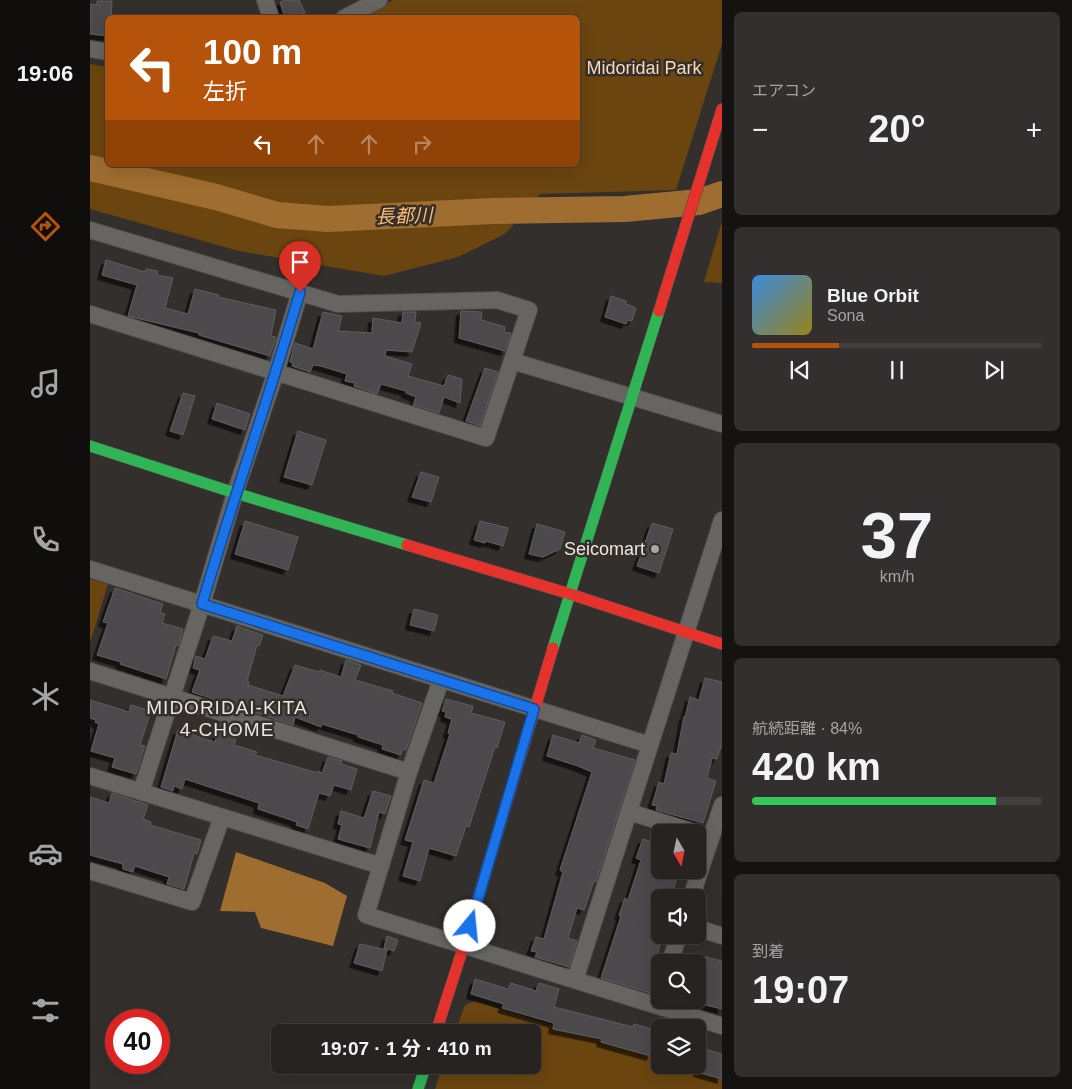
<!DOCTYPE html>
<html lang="ja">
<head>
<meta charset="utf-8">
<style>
  :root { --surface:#262321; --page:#322f2e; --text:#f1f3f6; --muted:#a4a4a5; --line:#42403f; --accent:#b45309 }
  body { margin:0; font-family:Helvetica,"Noto Sans JP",sans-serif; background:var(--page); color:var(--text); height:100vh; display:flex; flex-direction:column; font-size:19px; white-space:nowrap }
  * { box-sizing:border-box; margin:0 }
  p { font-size:16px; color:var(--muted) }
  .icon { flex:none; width:28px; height:28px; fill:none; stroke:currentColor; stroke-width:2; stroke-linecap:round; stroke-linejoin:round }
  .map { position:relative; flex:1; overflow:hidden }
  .panel { display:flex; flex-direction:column; gap:12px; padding:12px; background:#151312; width:350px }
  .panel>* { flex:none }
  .banner { position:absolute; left:15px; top:15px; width:475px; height:152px; border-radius:8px; box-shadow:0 5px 20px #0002,0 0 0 1px var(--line); background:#b45309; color:#fff; overflow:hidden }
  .needle { width:32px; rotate:171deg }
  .fabs { position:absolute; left:561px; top:824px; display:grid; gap:10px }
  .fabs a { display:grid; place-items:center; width:55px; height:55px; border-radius:8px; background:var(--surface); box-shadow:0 5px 20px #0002,0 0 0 1px var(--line); font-size:25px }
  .speed { position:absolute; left:15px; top:1009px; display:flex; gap:10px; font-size:25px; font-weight:700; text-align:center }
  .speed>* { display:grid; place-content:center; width:65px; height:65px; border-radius:50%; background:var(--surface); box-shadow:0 5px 20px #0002,0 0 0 1px var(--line); line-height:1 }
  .speed .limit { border:8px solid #d22; background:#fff; color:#111 }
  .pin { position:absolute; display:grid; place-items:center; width:42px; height:42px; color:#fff; margin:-51px -21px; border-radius:50% 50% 50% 0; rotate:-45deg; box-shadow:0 0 5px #0007 }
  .pin .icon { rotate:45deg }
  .me { position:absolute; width:55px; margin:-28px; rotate:17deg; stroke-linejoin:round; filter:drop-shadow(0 0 4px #0008) }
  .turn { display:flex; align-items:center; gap:18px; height:105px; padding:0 15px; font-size:22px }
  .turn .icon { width:65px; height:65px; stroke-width:2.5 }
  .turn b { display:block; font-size:35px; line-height:42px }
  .lanes { display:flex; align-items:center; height:48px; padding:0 15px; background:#0003; justify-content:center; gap:25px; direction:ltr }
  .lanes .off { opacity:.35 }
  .big { font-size:38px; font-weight:700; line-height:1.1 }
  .panel .widget { flex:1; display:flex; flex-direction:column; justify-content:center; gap:8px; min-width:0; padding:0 18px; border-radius:8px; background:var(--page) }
  .panel .dial { align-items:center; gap:0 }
  .dial b { font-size:65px; line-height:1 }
  .song { display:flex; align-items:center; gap:15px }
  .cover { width:60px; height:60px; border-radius:8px; background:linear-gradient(135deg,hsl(210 70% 55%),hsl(50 70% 35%)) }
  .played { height:5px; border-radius:2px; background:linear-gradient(90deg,var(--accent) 30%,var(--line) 30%) }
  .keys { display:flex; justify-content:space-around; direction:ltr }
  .heat { display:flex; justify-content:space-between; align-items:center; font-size:28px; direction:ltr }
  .charge { height:8px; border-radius:4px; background:linear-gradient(90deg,#34c759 84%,var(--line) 0) }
  .trip { position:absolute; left:181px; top:1024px; width:270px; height:50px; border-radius:8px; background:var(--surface); box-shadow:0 5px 20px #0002,0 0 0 1px var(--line); font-weight:700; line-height:50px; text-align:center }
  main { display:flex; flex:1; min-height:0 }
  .tab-bar { display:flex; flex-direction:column; width:90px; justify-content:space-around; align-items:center; background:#0f0e0d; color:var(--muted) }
  .tab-bar .icon { width:35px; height:35px }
  .tab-bar .active { color:var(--accent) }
  .tab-bar b { font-size:22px; color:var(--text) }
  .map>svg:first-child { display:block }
</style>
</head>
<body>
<main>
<nav class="tab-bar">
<b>19:06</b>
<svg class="icon active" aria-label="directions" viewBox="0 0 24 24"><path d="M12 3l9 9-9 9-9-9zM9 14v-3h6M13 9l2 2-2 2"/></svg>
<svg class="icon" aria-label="music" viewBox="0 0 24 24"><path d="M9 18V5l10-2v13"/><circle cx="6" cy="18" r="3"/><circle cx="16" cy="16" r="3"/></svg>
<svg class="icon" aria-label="phone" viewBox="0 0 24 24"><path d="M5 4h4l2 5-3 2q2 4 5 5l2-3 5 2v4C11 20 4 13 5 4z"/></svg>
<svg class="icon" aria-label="climate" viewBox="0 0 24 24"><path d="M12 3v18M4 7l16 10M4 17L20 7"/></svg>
<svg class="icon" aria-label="car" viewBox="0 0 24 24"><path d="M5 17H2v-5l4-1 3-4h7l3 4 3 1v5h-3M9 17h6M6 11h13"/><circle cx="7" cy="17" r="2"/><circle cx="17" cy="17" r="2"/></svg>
<svg class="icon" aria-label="filters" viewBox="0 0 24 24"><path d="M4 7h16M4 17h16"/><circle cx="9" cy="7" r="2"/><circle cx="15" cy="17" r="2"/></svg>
</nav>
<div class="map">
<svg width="632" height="1089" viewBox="0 0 632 1089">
  <defs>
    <filter id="shadow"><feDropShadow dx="-4.5" dy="4.5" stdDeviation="0" flood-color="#0009"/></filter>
  </defs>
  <rect width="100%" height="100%" fill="#322f2c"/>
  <path fill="#6b450f" d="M303,0h329v44l-46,146 -136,4 -35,40 -47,23 -74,19 -145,-25 -149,-42v-145l17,3 1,98h470v-147l-214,-1z
    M632,221v62l-18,-1z
    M0,579l18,5 -18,59z
    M385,1001l185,58v6h19l43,13v11h-287l8,-24h89v-33h-77l10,-27z"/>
  <path fill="#9f6d2f" d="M146,852l89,31 22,13 -14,50 -72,-18 -6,-16 -35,-1z"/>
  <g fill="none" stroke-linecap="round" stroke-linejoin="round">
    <path stroke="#9f6d2f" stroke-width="26" d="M0,168l126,29 61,18 51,4 165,-8 132,-2 74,-7 23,-8"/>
  </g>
  <path fill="#4b4a4b" stroke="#5d5d5e" filter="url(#shadow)" d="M197,0h12l6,13 -10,5h-10l-5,-16z
    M7,1h15l-1,17h-3v18l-18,-2v-30l7,1z
    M16,260l39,12 1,-3 12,2 -1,4 16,3 -8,30 23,6 7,-25 24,6 -1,2 58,13 -5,26 5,1 -6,19 -71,-21v-2l-71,-17 9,-31 -35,-10z
    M521,296l15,5v3l10,4 -4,13 -4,-1 -2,4 -21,-7z
    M371,311l21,1 -1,8 24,7 -1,5 7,1 -6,18 -46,-13z
    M233,312l19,4 -4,15 34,2 1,-15 29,5 1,-11h13l-1,10 6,1 -9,29 -26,-2 -1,6 27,8 -4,12 36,10 4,-11 14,4 -2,24 -16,-6 -5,16 -26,-8 3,-8 -10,-4v-2l-25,-7 -4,10 -23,-8 1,-3 -10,-2 2,-7 -26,-8 -8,-1 -3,7 -18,-6 1,-3 -3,-1 5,-19 18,6z
    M395,368l13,4 -18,54 -14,-5z
    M93,393l12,3 -12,39 -13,-4z
    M127,403l33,11 -5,16 -33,-11z
    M208,431l28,9 -14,45 -28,-8z
    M331,472l18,5 -8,25 -19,-5z
    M155,521l53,16 -10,33 -53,-16z
    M390,521l28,7 -5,18 -17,-5 -1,2 -11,-3z
    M562,523l21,6 -14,44 -22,-7z
    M447,524l28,8 -5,17 -17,8 -14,-3z
    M25,588l48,16 -3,9 5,1 -3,9 21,6 -5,17 -2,-1 -10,34 -46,-15 1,-2 -24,-7 11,-32 -5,-1z
    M324,609l24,6 -4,16 -24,-6z
    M147,626l26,9 -4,11 -2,-1 -10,36 2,1 -1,3 35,11 12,-31 24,7 1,-2 21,7 5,-17 15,5 -6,15 38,11 -1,2 30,10 -16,47 -3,-1 -2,6 -19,-6 1,-4 -25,-8v-2l-36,-11 -1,3 -26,-10 -2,8 -101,-33 8,-22 -7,-2 3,-12 9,3 8,-23 19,5z
    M615,678l17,4v62l-5,15 -5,-1 -5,20 9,3 -13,42 -47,-13 1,-4 -5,-1 7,-23 5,2 7,-31 6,1 7,-38 1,1 5,-20 9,3z
    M356,699l27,7 -2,7 34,9 -8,26 -2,-1 -26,80 -3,-1 -10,30 -27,-8 -9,33 -17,-5 10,-34 -8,-2 19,-60 10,3 16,-49 -2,-1 4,-14 -7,-2 1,-5 -4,-1z
    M0,700l39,12 2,-7 20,6 -11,34 5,1 -9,28 -24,-7 3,-9 -24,-7 8,-27 -4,-2 1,-2 -6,-2z
    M131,723l18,6 -5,16 23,7 -2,3 63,18v-2l4,2 6,-16 14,4 -1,3 16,5 -6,21 -17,-5 -4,11 -11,-3 -11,36 -12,-4 1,-3 -39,-13 1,-6 -74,-24 -3,10 -8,-3 -1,5 -12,-4 17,-57 37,12z
    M463,735l26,8 3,-8 14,5 -3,8 42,12 -39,122 -2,-1 -10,29 -7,-2 -9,30 9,3 -8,26 -34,-10 2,-5 -6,-1 5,-14 8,2 19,-67 -3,-2 32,-98 -14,-6 -31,-10z
    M283,791l18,5 -6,18 -6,-2 -9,36 -32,-9 4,-14 -4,-1 3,-13 23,7z
    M22,793l36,12 -5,14 8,3 -1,3 51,15 -4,14 -3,-1 -10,36 -17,-5 2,-7 -34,-11 -2,6 -10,-3v-5l-33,-9v-58l19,6z
    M553,839l17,5v26h19l-8,28h-11v47l-9,32 4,1 -5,15 -49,-15 20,-62 -2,-1 6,-17 3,2 13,-40 -5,-2z
    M297,936l11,4 -4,11 -10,-3z
    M270,944l27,6 -5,21 -28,-8z
    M608,955l24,6v48l-24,-6z
    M385,979l33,10 3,-6 25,8 3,-8 20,6 -5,18 79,20 1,-3 24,7 -7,25 -50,-14 1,-3 -49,-10 1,-6 -52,-15 2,-4 -33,-10z
    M608,1047l24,7v25l-24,-7z"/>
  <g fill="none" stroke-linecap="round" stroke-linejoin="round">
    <defs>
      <path id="street" d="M175,0l6,18
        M254,18l35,-18
        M0,49l18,3
        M0,230l248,74 159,-4 32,10 -43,128 -396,-124
        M422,361l210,63
        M0,569l560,176
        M0,671l319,101
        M351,680l-32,92 -43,143 356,111
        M0,776l291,90
        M51,792l61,-188 33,-111 41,-121 24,-80
        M539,812l65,20
        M0,871l102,31 30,-85
        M601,898l31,-93
        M608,928l24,8
        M580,962l9,-27
        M485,980l147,-460"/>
      <path id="fast" d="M0,446l145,47 172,52
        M463,648l106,-337
        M328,1089l8,-24"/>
      <path id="jam" d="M569,311l63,-202
        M317,545l163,49 152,50
        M346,1032l28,-87 89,-297"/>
    </defs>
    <use href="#street" stroke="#504d4a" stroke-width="18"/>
    <use href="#fast" stroke="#504d4a" stroke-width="12"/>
    <use href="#jam" stroke="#504d4a" stroke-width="12"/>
    <use href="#street" stroke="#676562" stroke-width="16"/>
    <use href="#fast" stroke="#30b455" stroke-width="11"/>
    <use href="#jam" stroke="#e5322d" stroke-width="11"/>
  </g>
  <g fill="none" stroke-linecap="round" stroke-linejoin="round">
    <defs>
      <path id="route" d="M210,292c-31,105 -67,208 -98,312l332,105 -64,217"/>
    </defs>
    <use href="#route" stroke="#114b97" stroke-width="12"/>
    <use href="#route" stroke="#1a73e8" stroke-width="9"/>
  </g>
  <circle fill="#aaa6a2" stroke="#352f29" stroke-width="2" cx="565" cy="549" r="5"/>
  <g text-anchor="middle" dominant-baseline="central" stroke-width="5" stroke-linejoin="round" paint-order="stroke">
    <g font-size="18" fill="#f8d9b8" stroke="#352f29">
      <text x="554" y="68">Midoridai Park</text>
    </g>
    <g font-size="18" fill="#eae6e2" stroke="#352f29" text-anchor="end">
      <text x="555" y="549">Seicomart</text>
    </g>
    <g font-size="19" font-style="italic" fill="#f8bb77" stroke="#352f29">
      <text transform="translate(314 216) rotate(-2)">長都川</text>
    </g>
    <g font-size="19" letter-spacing="1" fill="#eae6e2" stroke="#352f29">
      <text x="137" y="707">MIDORIDAI-KITA<tspan x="137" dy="22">4-CHOME</tspan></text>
    </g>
  </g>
</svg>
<div class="fabs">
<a><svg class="needle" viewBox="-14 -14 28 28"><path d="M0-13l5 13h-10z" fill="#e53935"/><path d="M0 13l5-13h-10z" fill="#a4a4a5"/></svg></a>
<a><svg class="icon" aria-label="sound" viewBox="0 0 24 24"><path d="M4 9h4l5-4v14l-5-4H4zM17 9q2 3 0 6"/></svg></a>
<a><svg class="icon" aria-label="search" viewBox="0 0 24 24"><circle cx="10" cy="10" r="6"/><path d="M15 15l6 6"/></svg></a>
<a><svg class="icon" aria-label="layers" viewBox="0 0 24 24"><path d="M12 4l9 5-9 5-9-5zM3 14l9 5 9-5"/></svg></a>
</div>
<div class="speed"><div class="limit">40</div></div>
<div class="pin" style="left:210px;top:292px;background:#d93025"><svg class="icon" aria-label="arrive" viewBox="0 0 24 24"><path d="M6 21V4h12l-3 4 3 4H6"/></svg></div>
<svg class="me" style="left:380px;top:926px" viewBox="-20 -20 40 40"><circle r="19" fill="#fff"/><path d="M0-13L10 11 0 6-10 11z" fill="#1a73e8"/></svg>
<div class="trip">19:07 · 1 分 · 410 m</div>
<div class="banner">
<div class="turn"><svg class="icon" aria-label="left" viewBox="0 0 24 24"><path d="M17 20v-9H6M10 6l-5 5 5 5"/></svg><div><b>100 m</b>左折</div></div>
<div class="lanes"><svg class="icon" aria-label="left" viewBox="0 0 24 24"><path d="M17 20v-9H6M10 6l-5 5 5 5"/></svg><svg class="icon off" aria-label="ahead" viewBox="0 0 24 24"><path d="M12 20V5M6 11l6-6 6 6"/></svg><svg class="icon off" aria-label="ahead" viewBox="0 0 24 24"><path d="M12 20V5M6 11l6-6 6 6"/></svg><svg class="icon off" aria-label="right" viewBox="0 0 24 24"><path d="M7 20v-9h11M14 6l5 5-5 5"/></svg></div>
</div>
</div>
<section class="panel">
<div class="widget"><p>エアコン</p>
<div class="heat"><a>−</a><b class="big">20°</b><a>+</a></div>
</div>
<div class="widget">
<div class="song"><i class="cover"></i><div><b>Blue Orbit</b><p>Sona</p></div></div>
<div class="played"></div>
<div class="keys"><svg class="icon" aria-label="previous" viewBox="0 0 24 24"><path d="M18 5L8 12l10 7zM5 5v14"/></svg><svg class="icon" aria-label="pause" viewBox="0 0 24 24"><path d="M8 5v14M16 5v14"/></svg><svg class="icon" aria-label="next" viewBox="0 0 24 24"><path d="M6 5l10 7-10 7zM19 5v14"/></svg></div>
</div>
<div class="widget dial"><b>37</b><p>km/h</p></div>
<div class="widget"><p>航続距離 · 84%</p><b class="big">420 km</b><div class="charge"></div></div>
<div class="widget"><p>到着</p><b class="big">19:07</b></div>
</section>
</main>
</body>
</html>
